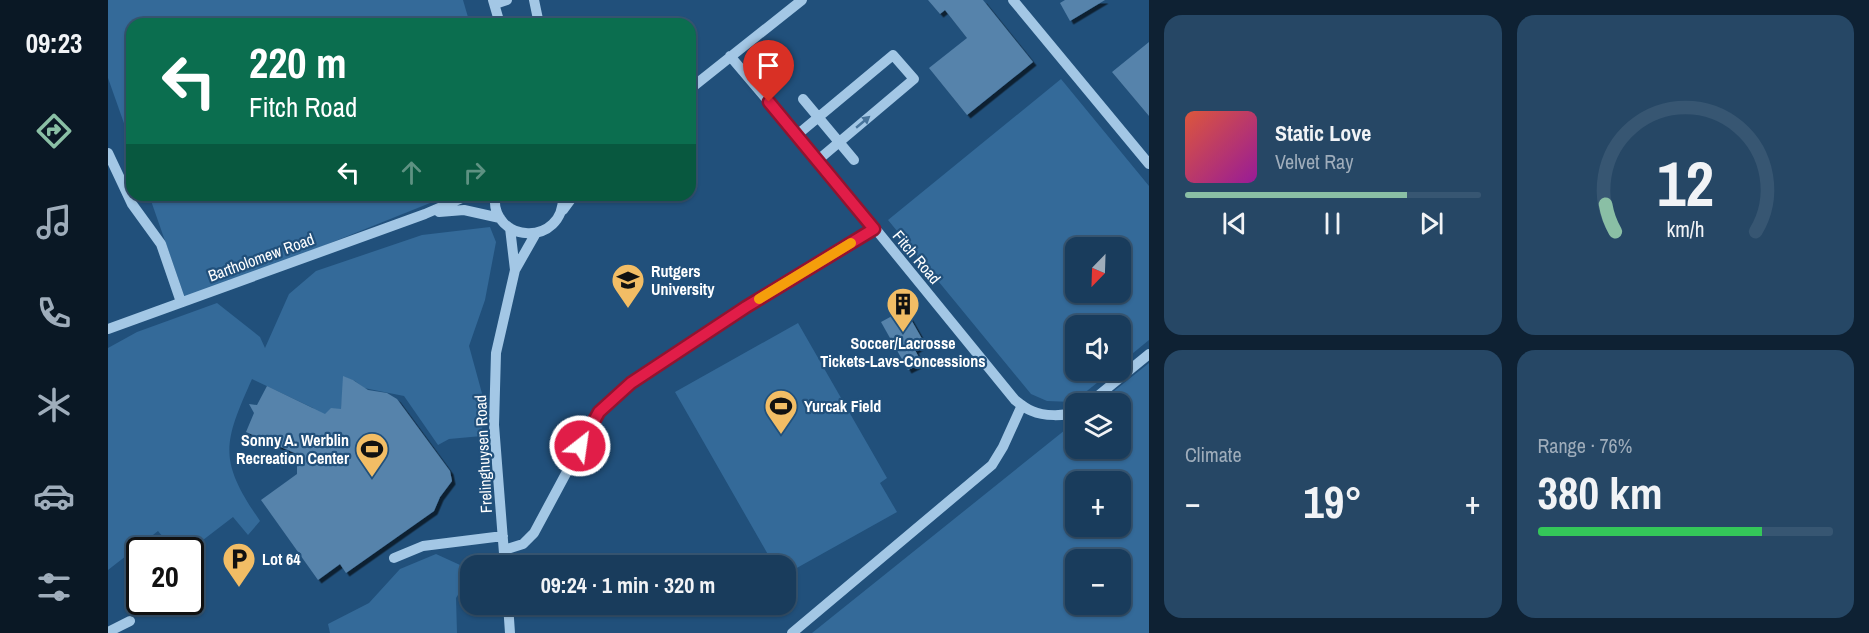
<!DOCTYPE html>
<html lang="en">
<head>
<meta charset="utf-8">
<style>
  :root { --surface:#193c5c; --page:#264765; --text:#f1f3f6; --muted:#9fadbb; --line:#375672; --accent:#8abfa5 }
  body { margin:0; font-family:"Archivo Narrow",sans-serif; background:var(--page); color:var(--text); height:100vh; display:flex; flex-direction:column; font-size:22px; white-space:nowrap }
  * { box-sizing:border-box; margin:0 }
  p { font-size:20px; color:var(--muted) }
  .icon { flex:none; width:33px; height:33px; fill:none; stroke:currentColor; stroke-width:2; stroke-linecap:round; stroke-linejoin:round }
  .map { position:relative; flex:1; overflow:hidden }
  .details { display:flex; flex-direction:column; gap:15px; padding:15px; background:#0e2133; width:720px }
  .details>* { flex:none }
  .hud { position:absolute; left:18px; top:18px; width:570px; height:183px; border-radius:18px; box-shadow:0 2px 4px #0004,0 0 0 2px var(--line); background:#0b6e4f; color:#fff; overflow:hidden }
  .needle { width:39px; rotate:203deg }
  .buttons { position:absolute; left:957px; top:237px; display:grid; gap:12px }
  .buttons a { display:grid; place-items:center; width:66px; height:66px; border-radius:12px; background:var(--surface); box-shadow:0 2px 4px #0004,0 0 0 2px var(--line); font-size:30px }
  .speed { position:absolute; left:18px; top:537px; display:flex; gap:12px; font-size:30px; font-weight:700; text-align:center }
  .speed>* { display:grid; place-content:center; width:78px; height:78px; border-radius:50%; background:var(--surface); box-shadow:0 2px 4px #0004,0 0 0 2px var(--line); line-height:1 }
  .speed .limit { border:3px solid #111; border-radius:9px; background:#fff; color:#111 }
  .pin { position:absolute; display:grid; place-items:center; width:51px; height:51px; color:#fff; margin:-62px -26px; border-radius:50% 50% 50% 0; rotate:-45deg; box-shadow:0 0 6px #0007 }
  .pin .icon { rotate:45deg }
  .me { position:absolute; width:66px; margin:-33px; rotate:30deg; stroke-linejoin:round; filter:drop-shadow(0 0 4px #0008) }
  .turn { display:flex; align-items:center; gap:21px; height:126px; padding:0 24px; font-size:27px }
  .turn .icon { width:78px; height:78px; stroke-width:2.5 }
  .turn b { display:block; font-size:42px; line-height:51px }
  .lanes { display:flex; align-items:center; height:57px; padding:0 24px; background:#0003; justify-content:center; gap:30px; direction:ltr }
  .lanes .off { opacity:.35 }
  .big { font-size:45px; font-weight:700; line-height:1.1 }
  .details .widget { flex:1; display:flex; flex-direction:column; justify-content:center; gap:9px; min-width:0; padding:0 21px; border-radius:18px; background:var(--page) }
  .details .dial { align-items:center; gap:0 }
  .dial svg { height:156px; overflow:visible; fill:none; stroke:var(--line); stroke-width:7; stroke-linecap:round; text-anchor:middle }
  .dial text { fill:var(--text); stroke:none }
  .song { display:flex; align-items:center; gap:18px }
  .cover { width:72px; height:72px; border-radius:9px; background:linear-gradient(135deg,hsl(10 70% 55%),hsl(300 70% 35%)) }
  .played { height:6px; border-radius:3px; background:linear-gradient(90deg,var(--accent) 75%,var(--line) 75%) }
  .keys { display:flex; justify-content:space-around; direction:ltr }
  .heat { display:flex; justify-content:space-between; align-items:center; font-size:33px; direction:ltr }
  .charge { height:9px; border-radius:4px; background:linear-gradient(90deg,#34c759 76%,var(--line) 0) }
  .details .tiles { flex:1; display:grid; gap:15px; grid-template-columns:repeat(2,1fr) }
  .trip { position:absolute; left:352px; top:555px; width:336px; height:60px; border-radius:18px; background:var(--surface); box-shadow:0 2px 4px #0004,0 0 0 2px var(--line); font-weight:700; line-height:60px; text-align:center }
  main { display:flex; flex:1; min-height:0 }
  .menu { display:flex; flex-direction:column; width:108px; justify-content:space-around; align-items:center; background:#0a1825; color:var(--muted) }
  .menu .icon { width:42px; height:42px }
  .menu .current { color:var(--accent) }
  .menu b { font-size:27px; color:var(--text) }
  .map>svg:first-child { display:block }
</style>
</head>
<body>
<main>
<nav class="menu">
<b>09:23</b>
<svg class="icon current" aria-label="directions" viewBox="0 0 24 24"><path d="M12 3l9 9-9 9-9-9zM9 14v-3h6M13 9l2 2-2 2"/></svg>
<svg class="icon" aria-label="music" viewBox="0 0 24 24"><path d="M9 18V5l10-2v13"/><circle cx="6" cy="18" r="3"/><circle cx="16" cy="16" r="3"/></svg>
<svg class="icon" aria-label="phone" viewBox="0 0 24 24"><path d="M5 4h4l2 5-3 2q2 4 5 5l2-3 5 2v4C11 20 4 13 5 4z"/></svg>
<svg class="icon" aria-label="climate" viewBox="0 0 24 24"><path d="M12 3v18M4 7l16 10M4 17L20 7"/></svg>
<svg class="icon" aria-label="car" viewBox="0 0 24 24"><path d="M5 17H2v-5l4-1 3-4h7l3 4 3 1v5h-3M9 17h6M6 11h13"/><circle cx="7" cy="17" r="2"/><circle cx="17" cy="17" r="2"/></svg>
<svg class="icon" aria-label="filters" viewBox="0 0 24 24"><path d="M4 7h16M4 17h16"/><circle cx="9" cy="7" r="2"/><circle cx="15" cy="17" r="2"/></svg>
</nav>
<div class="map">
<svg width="1041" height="633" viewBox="0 0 1041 633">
  <defs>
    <filter id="shadow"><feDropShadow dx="3.5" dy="3.5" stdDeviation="0" flood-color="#0009"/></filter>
  </defs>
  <rect width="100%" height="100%" fill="#21507b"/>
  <path fill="#346a99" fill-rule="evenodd" d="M0,0h355l7,24h-338v122l-24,-68z
    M953,79l88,107v154l-28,23 -1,-37h-44v44l36,1 -39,31 -26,-1 -16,-7 -143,-174zM968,248h44v44h-44z
    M41,195h301l-264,106z
    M382,227l6,15 -11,58 -16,46 14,51 -1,39 -33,3 -11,6 -34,-49 -40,-8 -9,-7 -11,-4 -3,35 -22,9 -6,-13 -61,-29c-29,65 -34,81 8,142l-12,14 -15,-18 -43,33h-16l-16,-19 -50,39v-222l29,-16 80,-29 43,34 5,11 24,-54 27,-23 106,-36z
    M690,323l89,155 -7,5 17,29 -111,62v-8l-12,-1 -99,-173z
    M1041,363v270h-337l263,-211 1,26h44v-44l-21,-1zM968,482h44v44h-44zM968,560h44v44h-44z
    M328,554l35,16v4l-15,24 1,35h-127l-2,-9 41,-21 31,-34z"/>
  <path fill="#5683ab" filter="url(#shadow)" d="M820,0h55l50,62 -66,53 -38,-47 38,-30 -22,-28 -5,4z
    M957,0h40l-35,21 -10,-18z
    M1041,42v74l-37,-44z
    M797,309l20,35 -10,6 7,13 -14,7 -27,-48z
    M235,376l10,4 15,10 19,3 10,6 53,72 2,10 -12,16 -6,14 -88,62 -6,-9 -22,16 -57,-80 36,-26v-20l-51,-22 8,-19 -5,-9 8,1 10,-19 58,28 6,-6 10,1z"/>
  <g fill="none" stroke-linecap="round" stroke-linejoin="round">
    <path stroke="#a3c7e5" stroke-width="10" d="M385,0l7,24
      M426,0l5,24
      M905,0l136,164
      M387,4l12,-4
      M622,56l117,138 168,206c5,4 11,9 17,11 11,5 33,6 44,0
      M582,89l112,-89
      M695,99l51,61
      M689,135l96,-80 21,24 -96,81
      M0,153l24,51 29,40 20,58
      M387,195c-5,49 70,53 68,0
      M455,210l11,-15
      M331,212l25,-2 36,8
      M402,228l5,42
      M0,329l317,-115 44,-19
      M980,404l61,-50
      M396,550l19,-6 11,-11 65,-121 32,-29 115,-76 128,-78
      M286,558l29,-12 80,-10
      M397,566l-11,-141 2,-72 19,-83 21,-37
      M400,604l2,29
      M0,632l22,-11
      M684,633l200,-168 11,-18 19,-42"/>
  </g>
  <defs><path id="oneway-solid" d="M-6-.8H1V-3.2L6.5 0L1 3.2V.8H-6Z" transform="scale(1.5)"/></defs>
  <use fill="#48749b" href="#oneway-solid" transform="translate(755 122) rotate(-40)"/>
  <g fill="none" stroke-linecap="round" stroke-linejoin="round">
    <defs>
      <path id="route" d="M472,446l19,-34 32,-29 115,-76 128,-78 -105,-127"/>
    </defs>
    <use href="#route" stroke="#92132f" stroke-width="15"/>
    <use href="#route" stroke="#e11d48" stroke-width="10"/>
    <path stroke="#f59e0b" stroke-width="10" d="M651,299l92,-56"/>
  </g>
  <defs>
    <symbol id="university-pin" viewBox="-11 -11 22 30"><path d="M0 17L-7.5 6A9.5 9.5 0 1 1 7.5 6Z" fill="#f2bd65" stroke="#21507b"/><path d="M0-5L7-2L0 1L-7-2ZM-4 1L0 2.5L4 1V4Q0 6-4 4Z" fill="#111"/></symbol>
    <symbol id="building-pin" viewBox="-11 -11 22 30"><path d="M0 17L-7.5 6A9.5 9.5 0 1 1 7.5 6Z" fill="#f2bd65" stroke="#21507b"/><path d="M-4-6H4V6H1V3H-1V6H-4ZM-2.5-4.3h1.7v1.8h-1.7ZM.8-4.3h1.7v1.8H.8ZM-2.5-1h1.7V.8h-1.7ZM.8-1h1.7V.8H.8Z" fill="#111"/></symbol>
    <symbol id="stadium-pin" viewBox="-11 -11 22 30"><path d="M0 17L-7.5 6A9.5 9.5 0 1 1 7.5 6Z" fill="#f2bd65" stroke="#21507b"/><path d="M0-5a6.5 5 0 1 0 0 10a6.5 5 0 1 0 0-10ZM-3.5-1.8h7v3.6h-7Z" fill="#111"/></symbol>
    <symbol id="parking-pin" viewBox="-11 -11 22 30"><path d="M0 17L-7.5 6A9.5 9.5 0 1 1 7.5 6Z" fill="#f2bd65" stroke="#21507b"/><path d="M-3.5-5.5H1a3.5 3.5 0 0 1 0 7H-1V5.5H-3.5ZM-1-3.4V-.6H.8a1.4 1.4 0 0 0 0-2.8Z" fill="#111"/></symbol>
  </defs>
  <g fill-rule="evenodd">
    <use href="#university-pin" x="501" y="261" width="38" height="52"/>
    <use href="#building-pin" x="776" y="285" width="38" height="52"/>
    <use href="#stadium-pin" x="654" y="387" width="38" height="52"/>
    <use href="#stadium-pin" x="245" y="430" width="38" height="52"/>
    <use href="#parking-pin" x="112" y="540" width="38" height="52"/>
  </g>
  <g text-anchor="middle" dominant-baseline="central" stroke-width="4.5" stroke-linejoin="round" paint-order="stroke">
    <g font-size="16" fill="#fff" stroke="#21507b">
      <text transform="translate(153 257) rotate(-20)">Bartholomew Road</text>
      <text transform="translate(809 257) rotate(50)">Fitch Road</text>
      <text transform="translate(375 454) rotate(-93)">Frelinghuysen Road</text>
    </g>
    <g font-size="16" font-weight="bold" fill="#fff" stroke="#21507b" text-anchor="start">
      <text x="543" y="271">Rutgers<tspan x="543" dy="18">University</tspan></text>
      <text x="795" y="343" text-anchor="middle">Soccer/Lacrosse<tspan x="795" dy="18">Tickets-Lavs-Concessions</tspan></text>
      <text x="696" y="406">Yurcak Field</text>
      <text x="241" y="440" text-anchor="end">Sonny A. Werblin<tspan x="241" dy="18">Recreation Center</tspan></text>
      <text x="154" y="559">Lot 64</text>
    </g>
  </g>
</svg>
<div class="buttons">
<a><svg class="needle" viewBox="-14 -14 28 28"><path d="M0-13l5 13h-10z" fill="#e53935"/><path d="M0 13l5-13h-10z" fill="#9fadbb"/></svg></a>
<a><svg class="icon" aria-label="sound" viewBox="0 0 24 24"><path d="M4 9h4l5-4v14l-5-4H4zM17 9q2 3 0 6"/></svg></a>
<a><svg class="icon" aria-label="layers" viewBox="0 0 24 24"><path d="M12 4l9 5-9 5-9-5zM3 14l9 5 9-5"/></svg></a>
<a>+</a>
<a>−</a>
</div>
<div class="speed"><div class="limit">20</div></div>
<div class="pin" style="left:661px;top:102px;background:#d93025"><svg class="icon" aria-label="arrive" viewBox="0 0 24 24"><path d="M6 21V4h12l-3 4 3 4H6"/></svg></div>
<svg class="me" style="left:472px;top:446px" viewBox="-20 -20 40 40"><circle r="17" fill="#e11d48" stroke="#fff" stroke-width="3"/><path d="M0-11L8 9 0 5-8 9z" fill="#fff"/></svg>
<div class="trip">09:24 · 1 min · 320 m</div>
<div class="hud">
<div class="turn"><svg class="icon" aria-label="left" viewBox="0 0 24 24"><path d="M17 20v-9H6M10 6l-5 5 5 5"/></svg><div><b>220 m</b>Fitch Road</div></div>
<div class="lanes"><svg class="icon" aria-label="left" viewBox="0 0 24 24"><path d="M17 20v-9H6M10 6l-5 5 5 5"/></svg><svg class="icon off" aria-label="ahead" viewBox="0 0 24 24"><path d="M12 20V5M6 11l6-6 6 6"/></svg><svg class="icon off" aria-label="right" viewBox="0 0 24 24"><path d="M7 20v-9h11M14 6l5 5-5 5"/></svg></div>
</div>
</div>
<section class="details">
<div class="tiles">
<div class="widget">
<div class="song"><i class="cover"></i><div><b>Static Love</b><p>Velvet Ray</p></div></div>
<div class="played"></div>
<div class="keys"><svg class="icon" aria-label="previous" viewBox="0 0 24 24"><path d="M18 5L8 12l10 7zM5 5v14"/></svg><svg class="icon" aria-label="pause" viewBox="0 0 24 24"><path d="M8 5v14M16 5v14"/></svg><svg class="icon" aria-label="next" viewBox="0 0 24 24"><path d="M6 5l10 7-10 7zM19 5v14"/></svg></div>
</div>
<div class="widget dial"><svg viewBox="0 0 100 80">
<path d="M14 69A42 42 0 1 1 86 69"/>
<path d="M14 69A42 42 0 0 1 9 55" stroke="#8abfa5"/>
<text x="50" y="56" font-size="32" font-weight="700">12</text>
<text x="50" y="72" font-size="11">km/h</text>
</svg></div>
<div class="widget"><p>Climate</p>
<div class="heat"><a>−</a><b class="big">19°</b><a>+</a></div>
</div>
<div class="widget"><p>Range · 76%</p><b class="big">380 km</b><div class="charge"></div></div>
</div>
</section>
</main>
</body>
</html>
